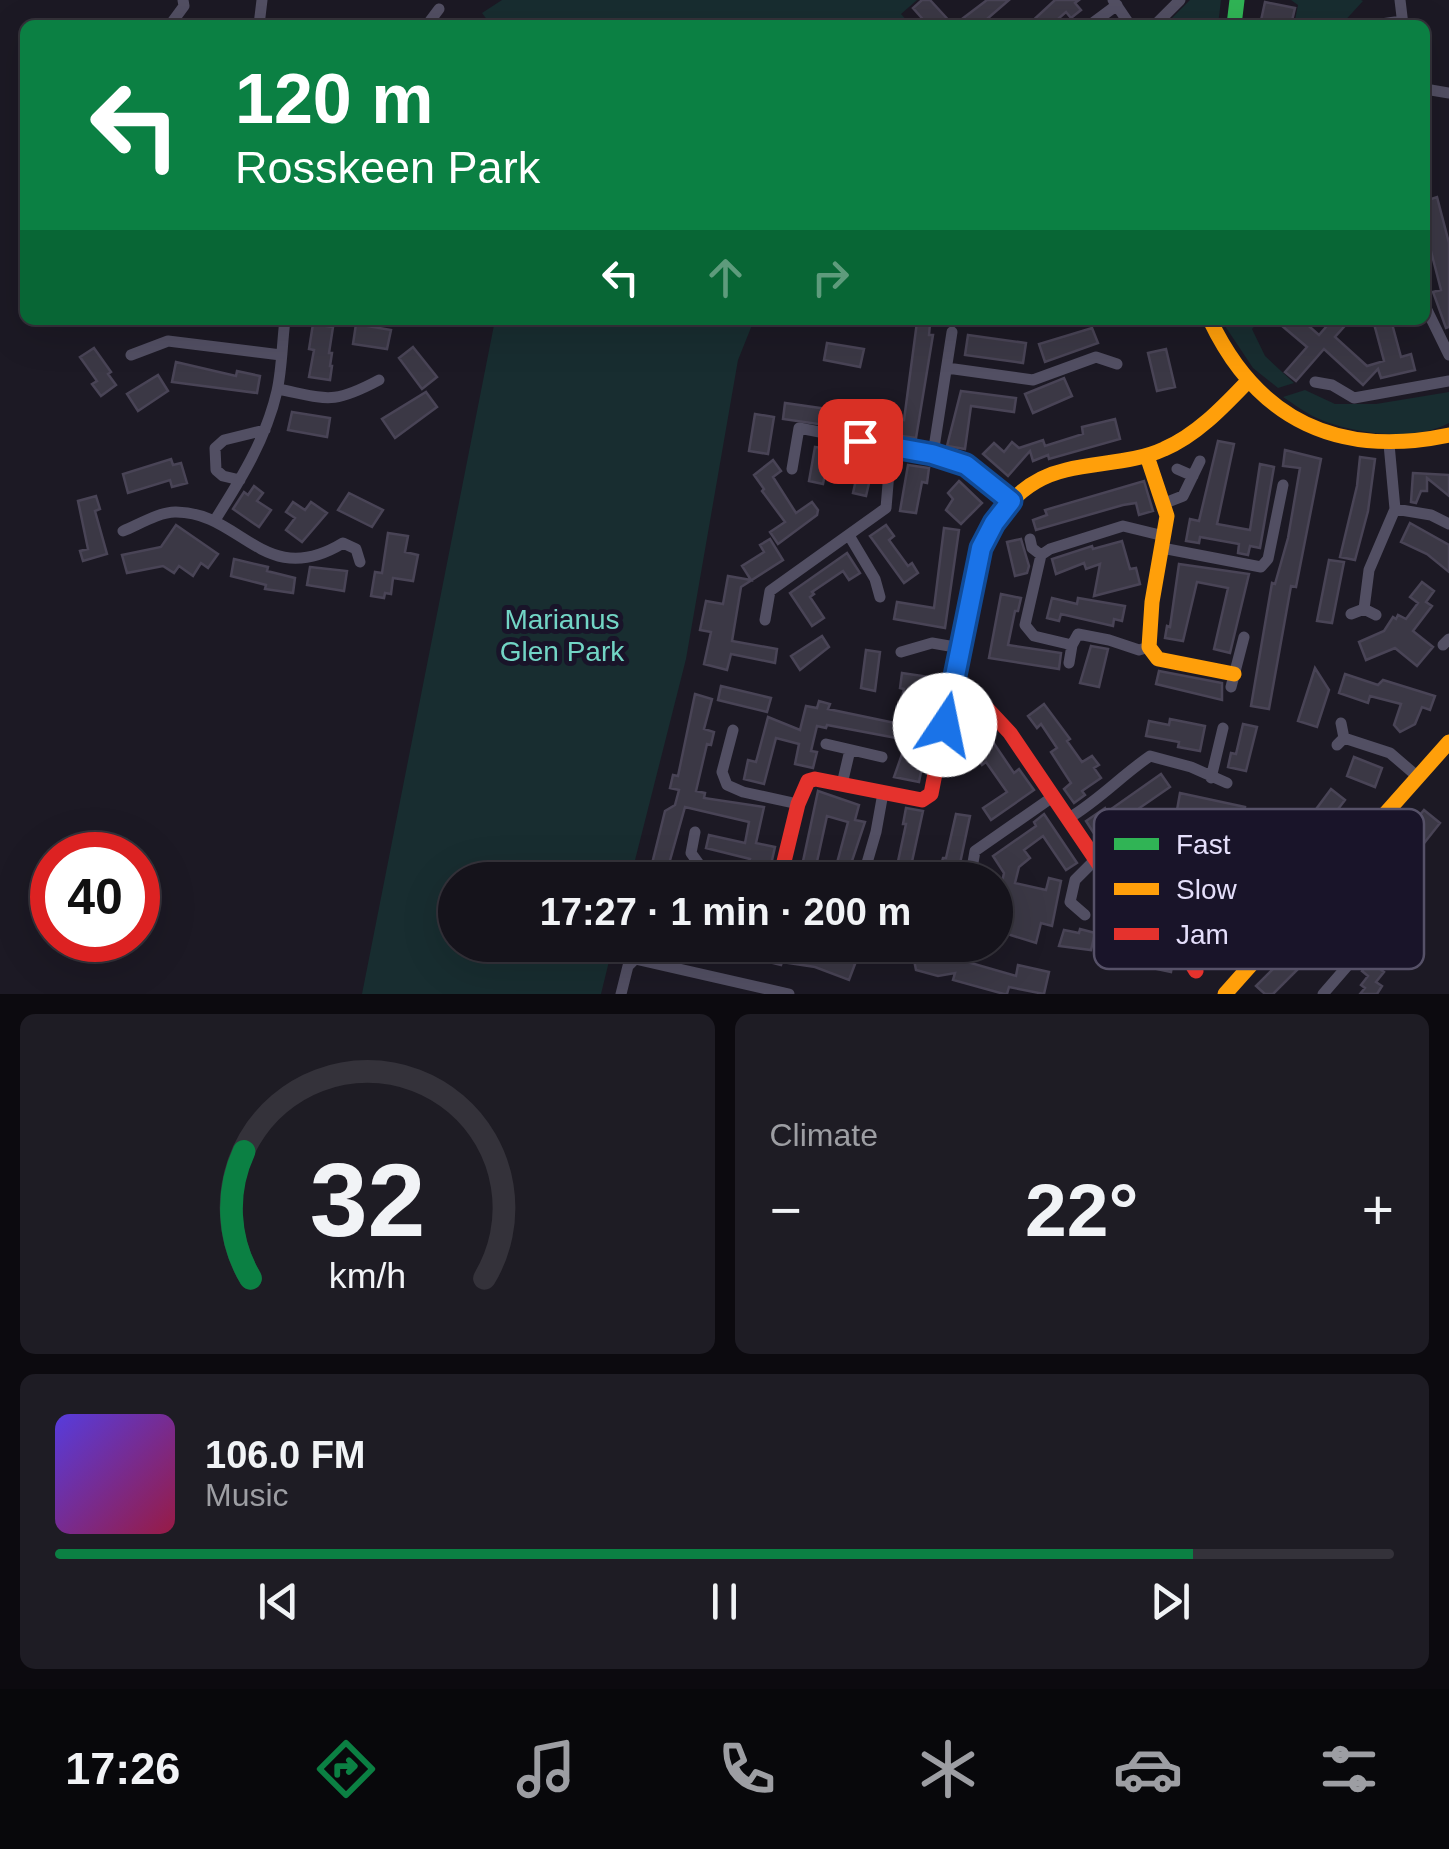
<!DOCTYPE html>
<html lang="en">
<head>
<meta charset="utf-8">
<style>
  :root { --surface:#15131b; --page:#1e1c24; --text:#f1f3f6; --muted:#9d9ea3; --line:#34323a; --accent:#0b8043 }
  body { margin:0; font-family:Helvetica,sans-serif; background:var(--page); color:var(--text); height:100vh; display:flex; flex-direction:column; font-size:38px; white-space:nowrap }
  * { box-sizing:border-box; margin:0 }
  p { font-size:32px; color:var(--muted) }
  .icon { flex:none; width:55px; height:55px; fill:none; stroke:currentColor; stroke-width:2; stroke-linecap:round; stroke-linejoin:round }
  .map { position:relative; height:994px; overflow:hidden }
  .panel { display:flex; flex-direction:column; gap:20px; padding:20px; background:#0c0a0f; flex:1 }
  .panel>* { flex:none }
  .top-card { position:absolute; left:20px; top:20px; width:1410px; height:305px; border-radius:15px; box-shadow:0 10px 40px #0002,0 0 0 2px var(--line); background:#0b8043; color:#fff; overflow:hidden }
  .speed { position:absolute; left:30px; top:832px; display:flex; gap:20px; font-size:50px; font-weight:700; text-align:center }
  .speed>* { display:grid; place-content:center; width:130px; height:130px; border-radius:50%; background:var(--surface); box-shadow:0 10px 40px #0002,0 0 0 2px var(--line); line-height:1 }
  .speed .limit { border:15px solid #d22; background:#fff; color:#111 }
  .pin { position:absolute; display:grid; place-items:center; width:85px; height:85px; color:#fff; margin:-42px; border-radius:20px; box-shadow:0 5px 15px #0006 }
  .me { position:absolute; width:110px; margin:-55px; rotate:11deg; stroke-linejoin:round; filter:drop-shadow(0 0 8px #0008) }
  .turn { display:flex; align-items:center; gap:35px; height:210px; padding:0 50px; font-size:45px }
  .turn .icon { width:130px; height:130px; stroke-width:2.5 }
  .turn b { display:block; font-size:70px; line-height:85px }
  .lanes { display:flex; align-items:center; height:95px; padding:0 50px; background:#0003; justify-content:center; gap:50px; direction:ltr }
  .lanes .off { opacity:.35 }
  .big { font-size:75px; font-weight:600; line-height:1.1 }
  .panel .tile { flex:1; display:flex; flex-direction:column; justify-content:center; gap:15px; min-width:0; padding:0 35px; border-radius:15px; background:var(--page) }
  .panel .dial { align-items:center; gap:0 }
  .dial svg { height:260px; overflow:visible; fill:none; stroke:var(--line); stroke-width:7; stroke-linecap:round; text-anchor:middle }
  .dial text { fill:var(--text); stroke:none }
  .song { display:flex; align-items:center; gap:30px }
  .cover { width:120px; height:120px; border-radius:15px; background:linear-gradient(135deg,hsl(250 70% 55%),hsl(340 70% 35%)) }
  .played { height:10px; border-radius:5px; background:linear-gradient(90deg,var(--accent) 85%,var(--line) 85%) }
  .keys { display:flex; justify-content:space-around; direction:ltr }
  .heat { display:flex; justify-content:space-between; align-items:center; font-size:55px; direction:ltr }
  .panel .tiles { flex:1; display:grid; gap:20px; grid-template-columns:1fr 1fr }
  .tile:last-child { grid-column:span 2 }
  .trip { position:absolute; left:438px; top:862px; width:575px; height:100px; border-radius:50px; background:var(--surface); box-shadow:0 10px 40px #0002,0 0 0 2px var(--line); font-weight:600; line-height:100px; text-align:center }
  .dock { display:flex; height:160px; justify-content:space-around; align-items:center; background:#08080b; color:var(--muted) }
  .dock .icon { width:70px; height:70px }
  .dock .selected { color:var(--accent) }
  .dock b { font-size:45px; color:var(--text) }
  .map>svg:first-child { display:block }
</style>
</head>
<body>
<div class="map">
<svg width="1449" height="994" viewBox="0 0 1449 994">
  <rect width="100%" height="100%" fill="#1c1924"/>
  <path fill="#182d30" d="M502,0h415l-16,14 10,11h-420l-9,-12z
    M1190,0h31l-3,25h-53z
    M1291,0h70l2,1 -22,24h-47l4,-20z
    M495,320h259l-16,40 -52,299 -56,221h-175v65h158l-12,49h-239z
    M1221,320h39l-8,9 13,27 29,27 -16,5 -25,-20z
    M1305,390l30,14h41l73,-12v31c-35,19 -97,11 -132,-5 -12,-5 -23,-14 -34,-21z"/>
  <path fill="#3b3845" stroke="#494456" stroke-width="2.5" d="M922,0h8l23,25h-25l-15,-17z
    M987,0h22l-29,25h-26z
    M1055,0h24l-4,3 6,7 -10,8 -5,-6 -15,13h-23z
    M1265,2l30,6 -4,17h-31z
    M1437,197l12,46v84l-3,1 -13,-36 8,-2 -16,-62v-27z
    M1275,320h27l17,15 13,-15h18l-15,17 32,29 17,-5 -11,-41h18l10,37 10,-3 4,16 -34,8 -3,-9 -15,16 -39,-36 -28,32 -11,-9 22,-25z
    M917,322l13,2 -1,11h4l-17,103 -133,-19 2,-16 119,17z
    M313,324l20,3 -4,26h3l-2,13h2l-2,14 -21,-3 5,-27 -5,-1z
    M356,324l35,6 -4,19 -34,-5z
    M1092,328l6,15 -53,19 -6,-18z
    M968,335l58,8 -3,20 -58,-8z
    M827,343l37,6 -4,18 -36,-7z
    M413,347l24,30 -15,12 -23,-31z
    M94,348l17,24 -3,2 8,11 -15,11 -9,-12 5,-3 -17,-24z
    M1166,349l9,38 -18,4 -9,-38z
    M176,362l60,14 1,-5 23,5 -3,17 -85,-11z
    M158,375l10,16 -30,20 -11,-17z
    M1064,378l8,18 -39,17 -8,-19z
    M961,391l55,7 -2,14 -43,-6 -6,43 -18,-3z
    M426,392l11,15 -42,31 -13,-19z
    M292,412l38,6 -3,19 -39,-7z
    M755,414l19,3 -6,37 -19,-3z
    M1115,419l5,20 -71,20 -1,-4 -15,6 -3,-10 -22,25 -25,-22 11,-11 10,9 8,-10 7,6 24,-8 2,6 38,-12 -1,-7z
    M1218,441l16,3 -17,80 33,6 10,-66 14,3 -14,81 -10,-2 -2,9 -10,-2 1,-9 -39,-7 -1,6 -13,-2 4,-22 9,2z
    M815,447l15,2 -7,35 -14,-3z
    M1285,450l36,9 -25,128 -5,-1 -22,123 -18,-3 21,-123 3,1 13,-46 12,-70 -17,-2z
    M850,456l24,6 -8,34 -13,-3 4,-18 -11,-3z
    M1360,457l15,2 -7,52 -13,49 -15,-3 17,-71z
    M171,459l2,6 8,-2 6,20 -15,4 -2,-7 -42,13 -5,-19z
    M773,460l8,11 -8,6 23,36 16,-11 6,8 -1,5 -39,29 -8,-12 15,-10 -23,-31 2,-2 -10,-14z
    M908,465l21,3 -2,15 -5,-1 -6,31 -16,-2z
    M1413,473l36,2v21l-22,-18v13h-6l-5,12 -5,-1z
    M959,481l23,22 -21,21 -15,-14 7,-11 -5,-6z
    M1144,481l9,30 -14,4 -3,-12 -13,2 -87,25 -3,-10 14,-5 -2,-5z
    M254,486l9,7 -6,8 14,9 -12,17 -26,-18 11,-17 4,3z
    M349,493l34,17 -11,17 -34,-17z
    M96,496l4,13 -5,2 12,43 -24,7 -3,-10 8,-2 -10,-48z
    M293,502l12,8 6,-8 16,11 -25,29 -16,-12 9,-12 -9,-6z
    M1410,523l39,22v27l-22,-18 -26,-12z
    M176,525l42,29 -10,14 -7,-5 -8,13 -14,-10 -5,7 -11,-7 -36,7 -5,-18 39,-8z
    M886,525l8,11 -5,4 19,26 4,-3 6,10 -14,10 -34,-47z
    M944,528l15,2 -14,98 -51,-9 3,-17 37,6z
    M388,533l20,3 -3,16 13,3 -5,26 -20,-3 -2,16 -6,-1 -1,5 -13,-2 4,-24 7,1z
    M770,539l13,21 -42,27 -9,54 45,8 -2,14 -44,-9 -4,16 -23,-6 7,-32 -11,-2 6,-29 17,3 5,-28 23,4 -9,-14 22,-14 -4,-7z
    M1021,539l8,27 -2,7 -12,3 -8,-34z
    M1122,541l8,28 6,-1 4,16 -46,12 6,-32 -14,5 -2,-6 -28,11 -4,-15 40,-13 1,3z
    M847,553l13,20 -11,7 -6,-9 -31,21 2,2 -4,3 14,21 -12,8 -22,-33z
    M234,559l34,8 -1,4 28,7 -2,15 -28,-4 1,-4 -35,-9z
    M1329,560l15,2 -12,61 -15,-2z
    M1179,564l70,10 -19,79 -16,-4 14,-61 -31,-6 -14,59 -18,-3 2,-12 3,1z
    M310,567l37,4 -3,20 -37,-6z
    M1422,582l12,9 -8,11 6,4 -19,25 20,16 -16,19 -22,-18 -29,12 -7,-18 25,-11 9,-14 3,2 2,-4 8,4 12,-16 -8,-6z
    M1001,594l20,4 -3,13h-3l-7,34 53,8 -2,16 -70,-11z
    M1052,598l25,6 1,-6 47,8 -3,15 -8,-2 -1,7 -52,-12 -2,7 -12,-3z
    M822,636l7,11 -29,23 -9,-14z
    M1091,646l17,3 -9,38 -19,-4z
    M866,650l14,2 -5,39 -14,-3z
    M1315,668l14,22 -12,37 -19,-6z
    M1159,671l63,12v17l-66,-16z
    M902,673l34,5 -2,15 -7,-1 -1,9 -11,-1 -2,20 11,3 -9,43 7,1 -3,15 -25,-5 13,-37 -80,-15 -1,3 -9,-2 -6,25 6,1 -4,16 -18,-4 4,-20 -23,-6 -12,46 -20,-5 4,-19 8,2 12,-45 32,13 6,-24 11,2 2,-7 11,3 -2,5 67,14 9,-34 -4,-1z
    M1345,674l33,11 5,-5 52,16 -5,14 -8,-3 -7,17 -15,8 -6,-7 7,-21 -31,-8 -2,7 -29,-10z
    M721,686l50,12 -4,14 -49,-12z
    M695,694l17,5 -8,30 10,3 -3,13 -4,-1 -11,47 9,2 -1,5 60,9 -8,36 19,4 -5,22 -22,-3 2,-7 -44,-11 3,-13 36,8 4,-21 -64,-15 -18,64 20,5 -1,4h-38l17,-69 10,-6 4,-15 -9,-2 3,-13 5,1z
    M1044,704l26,35 -3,2 15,21 10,-6 7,9 -5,3 7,10 -19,13 3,4 -11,8 -10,-14 7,-6 -20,-31 6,-4 -16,-24 -4,4 -9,-12z
    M1170,719l35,7 -5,25 -22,-4 1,-5 -33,-6 3,-15 20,4z
    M1243,724l14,3 -11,44 -18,-4 3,-14 5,1z
    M984,737l6,7 3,-2 21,31 5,-4 15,21 -43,30 -8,-12 24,-16 -21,-30 -4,3 -7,-11 4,-2 -5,-8z
    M1354,757l28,11 -7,19 -28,-11z
    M1161,774l9,13 -58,40 16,23 -4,3 23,7 -19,13 -28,-41 -5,3 -9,-14 19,-13 2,4z
    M1331,789l14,11 -23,30 -14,-10z
    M818,791l41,14 -4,15 10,2 -15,45 -13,-4 11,-41 -21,-6 -14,64h-14z
    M1180,793l65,14 -3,17 -65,-14z
    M906,808l17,3 -15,69h-14l12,-56h-3z
    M1424,810l16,13 -30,38 -17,-14z
    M956,814l14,2 -12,57 -18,-4 3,-11h3z
    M1044,814l33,49 -11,7 -23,-34 -19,14 6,8 -11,9 -4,16 31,7 3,-12 12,3 -9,45 -11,-3 -5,20 -29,-9 6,-25 -16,-4 7,-32 -11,-17 43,-30 -2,-4z
    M1104,906l62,14 2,-8 13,3 -10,57 -14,-3 7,-35 -52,-11 -1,6 -12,-3z
    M1080,929l15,4 -4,17 -32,-4 5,-16 15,3z
    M1388,934l12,10 -20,25 4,3 -8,10 6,4 -5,8h-17l5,-6 -4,-3 7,-9 -6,-5 8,-10 -4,-2z
    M1306,936l13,12 -46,46h-8l-9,-8z
    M718,945h66l13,3 1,-3 33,7 24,12 -6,16 -34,-13 -33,-5 -1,3 -64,-16z
    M943,955l73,21 2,-11 31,7 -5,22 -35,-7 -2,7h-3l-51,-14 2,-7 -17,3 -22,-6 -2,-10z"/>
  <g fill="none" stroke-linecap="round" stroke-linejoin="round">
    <path stroke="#524f63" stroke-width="11" d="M1113,0l17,25
      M1400,0l3,25
      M170,25l14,-19 -1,-6
      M259,25l3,-25
      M427,25l12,-16
      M1090,25l27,-20
      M1155,25l25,-25
      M1374,25l28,-4
      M1425,89l24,4
      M1425,306l24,49
      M131,355l37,-14 113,14
      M947,368l86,12 63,-23 21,7
      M1315,382l17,3 22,13 95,-17
      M278,389c50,10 54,16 101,-9
      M1389,444l6,65 36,6 18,9
      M933,454l19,-122
      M792,469l7,-41 134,26 33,11 45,36
      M1177,469l16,7
      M240,480l-17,-4 -7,-6 -1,-22 9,-8 41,-10
      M1165,503l18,-7 17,-35
      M215,520c26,-41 51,-81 62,-129 5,-22 5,-48 8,-71
      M123,531c15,-6 36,-19 52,-19 66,-1 89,79 168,31l13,6 4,13
      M850,537l25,42 5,18
      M1030,539l2,9 9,7
      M1162,548l99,19 7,-8 15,-74
      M1364,609l5,-39 26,-61
      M1351,614l13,-5 12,6
      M765,620l5,-29 116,-83 5,-60
      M1072,645l-38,-9 -9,-11 16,-70 9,-6 73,-23 41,10
      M1443,645l6,-6
      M901,652l31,-9 29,5
      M1069,663l3,-18 6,-11 31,6 30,10 10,-3
      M1231,687l13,-50
      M733,730l-11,42 5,13 16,7 55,12
      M1344,738l46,15 28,24
      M826,744l56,13
      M1337,745l7,-7 -3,-15
      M1211,778l12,-50
      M842,784l8,-34
      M1069,818c30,-18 52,-42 81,-62l41,11 36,16
      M695,832l-4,21 8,11 63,16
      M862,880l14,-48 7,-39
      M974,880l-3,-6 4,-23 79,-55
      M1085,915l-15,-13 5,-22 20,-20
      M1296,915l54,47
      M621,994l7,-28 7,-7 154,35
      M1323,994l72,-83"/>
    <path stroke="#30b455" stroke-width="15" d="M1234,25l3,-25"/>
    <path stroke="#ff9f0a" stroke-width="15" d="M1210,320c48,101 130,138 239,115
      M1147,456l20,60 -15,86 -3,45 9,12 76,15
      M959,651c13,-70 24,-162 107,-181 32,-8 68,-7 98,-21 33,-14 60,-43 84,-68
      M1225,994l224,-252"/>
    <path stroke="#e5322d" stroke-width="15" d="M951,696l31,7 28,30 107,158 81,16 -10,51 8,13
      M775,880l6,-6 17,-70 10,-23 7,-2 107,21 9,-6 28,-143"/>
  </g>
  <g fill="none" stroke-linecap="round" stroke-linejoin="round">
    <defs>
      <path id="route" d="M860,441l72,13 34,11 45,36 -17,22 -13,25 -36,177"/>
    </defs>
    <use href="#route" stroke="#114b97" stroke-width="25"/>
    <use href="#route" stroke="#1a73e8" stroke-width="18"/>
  </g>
  <g text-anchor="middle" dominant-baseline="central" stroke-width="10" stroke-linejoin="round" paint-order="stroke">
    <g font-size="28" fill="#72d5c5" stroke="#191429">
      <text x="562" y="619">Marianus<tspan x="562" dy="32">Glen Park</tspan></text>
    </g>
  </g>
  <rect x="1094" y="809" width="330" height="160" rx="15" fill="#191429" stroke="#565168" stroke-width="2.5"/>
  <rect x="1114" y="838" width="45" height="12" fill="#30b455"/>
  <rect x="1114" y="883" width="45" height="12" fill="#ff9f0a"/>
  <rect x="1114" y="928" width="45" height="12" fill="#e5322d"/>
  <g font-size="28" fill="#e5dffb">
    <text x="1176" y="854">Fast</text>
    <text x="1176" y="899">Slow</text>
    <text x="1176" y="944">Jam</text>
  </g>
</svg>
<div class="speed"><div class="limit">40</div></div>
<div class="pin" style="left:860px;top:441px;background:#d93025"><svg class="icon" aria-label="arrive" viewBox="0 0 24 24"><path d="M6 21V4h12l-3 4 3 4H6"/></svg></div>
<svg class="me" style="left:945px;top:725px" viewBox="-20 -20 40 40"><circle r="19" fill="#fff"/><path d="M0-13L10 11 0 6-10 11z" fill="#1a73e8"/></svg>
<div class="trip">17:27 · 1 min · 200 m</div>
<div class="top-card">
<div class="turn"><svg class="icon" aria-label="left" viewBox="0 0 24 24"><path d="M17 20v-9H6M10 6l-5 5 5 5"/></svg><div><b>120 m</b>Rosskeen Park</div></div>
<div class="lanes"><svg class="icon" aria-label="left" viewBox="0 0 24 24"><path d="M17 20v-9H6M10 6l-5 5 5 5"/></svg><svg class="icon off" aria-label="ahead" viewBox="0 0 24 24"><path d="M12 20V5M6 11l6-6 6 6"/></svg><svg class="icon off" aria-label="right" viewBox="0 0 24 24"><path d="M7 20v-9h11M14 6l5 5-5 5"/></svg></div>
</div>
</div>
<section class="panel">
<div class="tiles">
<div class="tile dial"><svg viewBox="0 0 100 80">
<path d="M14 69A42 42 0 1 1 86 69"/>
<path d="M14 69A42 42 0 0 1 12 30" stroke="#0b8043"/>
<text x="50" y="56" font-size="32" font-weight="700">32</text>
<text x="50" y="72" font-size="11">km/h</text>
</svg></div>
<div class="tile"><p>Climate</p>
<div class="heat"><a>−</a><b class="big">22°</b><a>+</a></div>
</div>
<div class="tile">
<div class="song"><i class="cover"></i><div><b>106.0 FM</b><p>Music</p></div></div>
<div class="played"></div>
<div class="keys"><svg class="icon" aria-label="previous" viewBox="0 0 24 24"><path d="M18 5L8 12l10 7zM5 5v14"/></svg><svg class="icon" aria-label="pause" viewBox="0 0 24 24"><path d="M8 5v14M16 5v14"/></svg><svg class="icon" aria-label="next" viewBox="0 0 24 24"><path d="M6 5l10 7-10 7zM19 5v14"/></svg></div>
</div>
</div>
</section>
<nav class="dock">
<b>17:26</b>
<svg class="icon selected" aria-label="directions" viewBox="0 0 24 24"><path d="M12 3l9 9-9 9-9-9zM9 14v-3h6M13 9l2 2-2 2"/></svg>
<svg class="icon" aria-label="music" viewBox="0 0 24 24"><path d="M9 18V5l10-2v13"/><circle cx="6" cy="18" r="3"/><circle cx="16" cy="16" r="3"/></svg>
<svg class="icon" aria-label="phone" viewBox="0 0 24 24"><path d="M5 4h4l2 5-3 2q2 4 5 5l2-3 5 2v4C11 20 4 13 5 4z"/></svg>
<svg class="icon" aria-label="climate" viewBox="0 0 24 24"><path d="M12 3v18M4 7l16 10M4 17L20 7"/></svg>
<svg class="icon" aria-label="car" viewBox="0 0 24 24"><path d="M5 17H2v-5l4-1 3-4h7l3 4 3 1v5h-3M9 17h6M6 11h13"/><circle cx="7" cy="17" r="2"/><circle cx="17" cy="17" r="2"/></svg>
<svg class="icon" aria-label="filters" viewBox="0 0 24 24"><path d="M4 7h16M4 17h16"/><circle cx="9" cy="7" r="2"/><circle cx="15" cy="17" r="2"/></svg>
</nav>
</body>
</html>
